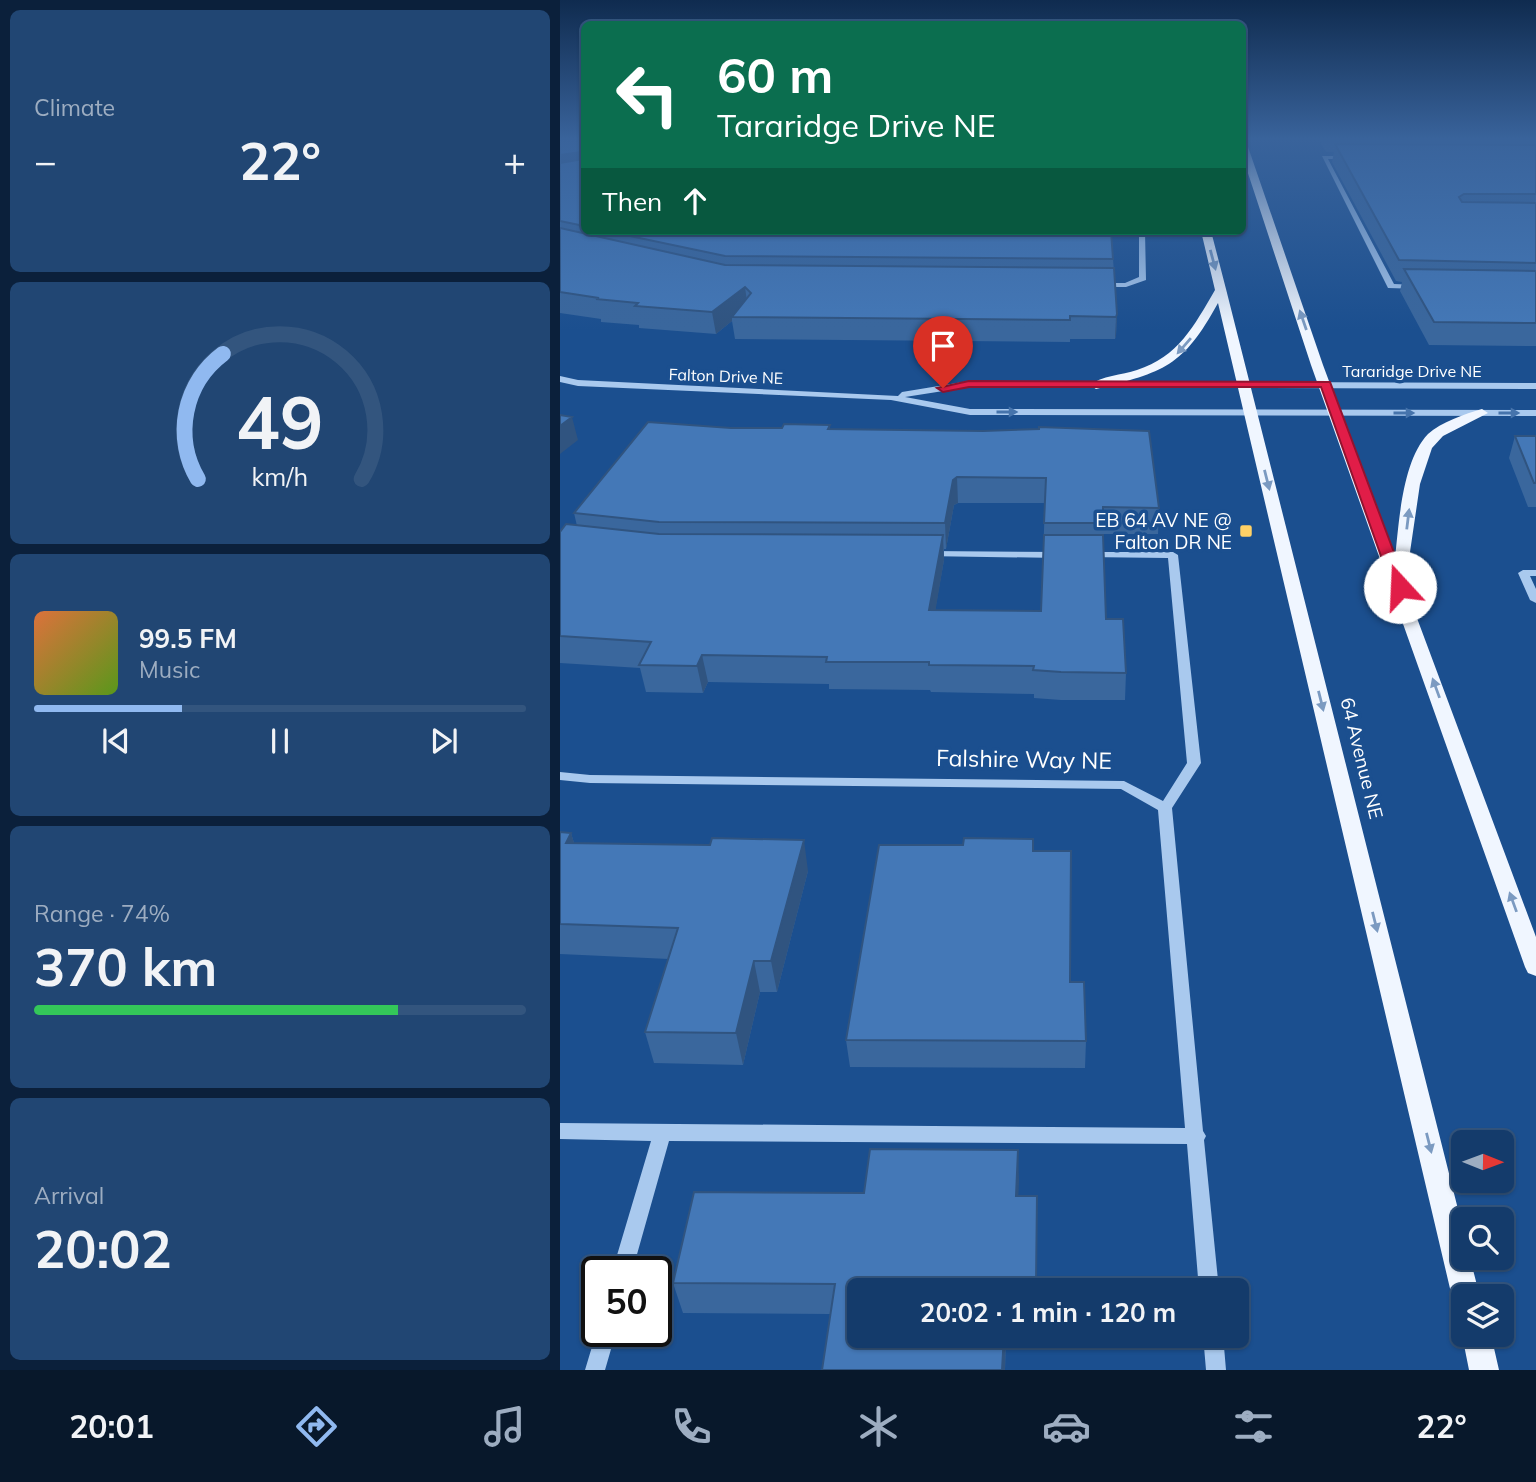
<!DOCTYPE html>
<html lang="en">
<head>
<meta charset="utf-8">
<style>
  :root { --surface:#143b6b; --page:#214673; --text:#f1f3f6; --muted:#9dadc1; --line:#33557e; --accent:#90b9f0 }
  body { margin:0; font-family:Mulish,sans-serif; background:var(--page); color:var(--text); height:100vh; display:flex; flex-direction:column; font-size:26px; white-space:nowrap }
  * { box-sizing:border-box; margin:0 }
  p { font-size:23px; color:var(--muted) }
  .icon { flex:none; width:38px; height:38px; fill:none; stroke:currentColor; stroke-width:2; stroke-linecap:round; stroke-linejoin:round }
  .map { position:relative; flex:1; overflow:hidden }
  .drawer { display:flex; flex-direction:column; gap:10px; padding:10px; background:#0b203b; width:560px }
  .drawer>* { flex:none }
  .hud { position:absolute; left:21px; top:21px; width:665px; height:214px; border-radius:10px; box-shadow:0 2px 5px #0004,0 0 0 2px var(--line); background:#0b6e4f; color:#fff; overflow:hidden }
  .needle { width:46px; rotate:91deg }
  .tools { position:absolute; left:891px; top:1130px; display:grid; gap:14px }
  .tools a { display:grid; place-items:center; width:63px; height:63px; border-radius:10px; background:var(--surface); box-shadow:0 2px 5px #0004,0 0 0 2px var(--line); font-size:35px }
  .speed { position:absolute; left:21px; top:1256px; display:flex; gap:14px; font-size:35px; font-weight:700; text-align:center }
  .speed>* { display:grid; place-content:center; width:91px; height:91px; border-radius:50%; background:var(--surface); box-shadow:0 2px 5px #0004,0 0 0 2px var(--line); line-height:1 }
  .speed .limit { border:4px solid #111; border-radius:10px; background:#fff; color:#111 }
  .pin { position:absolute; display:grid; place-items:center; width:60px; height:60px; color:#fff; margin:-72px -30px; border-radius:50% 50% 50% 0; rotate:-45deg; box-shadow:0 0 7px #0007 }
  .pin .icon { rotate:45deg }
  .me { position:absolute; width:77px; margin:-38px; rotate:340deg; stroke-linejoin:round; filter:drop-shadow(0 0 5px #0008) }
  .turn { display:flex; align-items:center; gap:24px; height:147px; padding:0 21px; font-size:32px }
  .turn .icon { width:91px; height:91px; stroke-width:2.5 }
  .turn b { display:block; font-size:49px; line-height:60px }
  .then { display:flex; align-items:center; height:66px; padding:0 21px; background:#0003; gap:14px; font-size:26px }
  .big { font-size:52px; font-weight:700; line-height:1.1 }
  .drawer .card { flex:1; display:flex; flex-direction:column; justify-content:center; gap:10px; min-width:0; padding:0 24px; border-radius:10px; background:var(--page) }
  .drawer .dial { align-items:center; gap:0 }
  .dial svg { height:182px; overflow:visible; fill:none; stroke:var(--line); stroke-width:7; stroke-linecap:round; text-anchor:middle }
  .dial text { fill:var(--text); stroke:none }
  .song { display:flex; align-items:center; gap:21px }
  .cover { width:84px; height:84px; border-radius:10px; background:linear-gradient(135deg,hsl(20 70% 55%),hsl(90 70% 35%)) }
  .played { height:7px; border-radius:4px; background:linear-gradient(90deg,var(--accent) 30%,var(--line) 30%) }
  .keys { display:flex; justify-content:space-around; direction:ltr }
  .heat { display:flex; justify-content:space-between; align-items:center; font-size:38px; direction:ltr }
  .charge { height:10px; border-radius:5px; background:linear-gradient(90deg,#34c759 74%,var(--line) 0) }
  .trip { position:absolute; left:287px; top:1278px; width:402px; height:70px; border-radius:10px; background:var(--surface); box-shadow:0 2px 5px #0004,0 0 0 2px var(--line); font-weight:700; line-height:70px; text-align:center }
  .dock { display:flex; height:112px; justify-content:space-around; align-items:center; background:#08182b; color:var(--muted) }
  .dock .icon { width:49px; height:49px }
  .dock .on { color:var(--accent) }
  .dock b { font-size:32px; color:var(--text) }
  main { display:flex; flex:1; min-height:0 }
  .map>svg:first-child { display:block }
</style>
</head>
<body>
<main>
<section class="drawer">
<div class="card"><p>Climate</p>
<div class="heat"><a>−</a><b class="big">22°</b><a>+</a></div>
</div>
<div class="card dial"><svg viewBox="0 0 100 80">
<path d="M14 69A42 42 0 1 1 86 69"/>
<path d="M14 69A42 42 0 0 1 25 14" stroke="#90b9f0"/>
<text x="50" y="56" font-size="32" font-weight="700">49</text>
<text x="50" y="72" font-size="11">km/h</text>
</svg></div>
<div class="card">
<div class="song"><i class="cover"></i><div><b>99.5 FM</b><p>Music</p></div></div>
<div class="played"></div>
<div class="keys"><svg class="icon" aria-label="previous" viewBox="0 0 24 24"><path d="M18 5L8 12l10 7zM5 5v14"/></svg><svg class="icon" aria-label="pause" viewBox="0 0 24 24"><path d="M8 5v14M16 5v14"/></svg><svg class="icon" aria-label="next" viewBox="0 0 24 24"><path d="M6 5l10 7-10 7zM19 5v14"/></svg></div>
</div>
<div class="card"><p>Range · 74%</p><b class="big">370 km</b><div class="charge"></div></div>
<div class="card"><p>Arrival</p><b class="big">20:02</b></div>
</section>
<div class="map">
<svg width="976" height="1370" viewBox="0 0 976 1370">
  <rect width="100%" height="100%" fill="#1b4f8f"/>
  <g fill="none" stroke-linecap="round" stroke-linejoin="round">
    <path fill="#a9c9ee" fill-rule="evenodd" d="M762,156h27l-2,3h-19l66,125 24,1 4,2 -1,2 -33,-1z
      M579,231h6l1,49 -20,7h-30v-4h29l14,-6z
      M0,376l18,4 320,16 4,-4 67,-11 567,2v6l-567,-2 -64,10 65,12 566,1v6l-566,-1 -79,-15 -313,-14 -18,-4z
      M368,551l132,1 5,3 -5,3 -136,-2 -1,-2z
      M529,552h84l5,3 23,208 -29,45 31,323 3,5 -2,4 15,150h-20l-12,-146 -518,-3 -37,131h-20l39,-131 -91,-2v-16l625,5 -27,-318 -37,-21 -531,-6 -30,-3v-8l30,3 534,6 39,20 24,-38 -19,-205 -83,-1 -1,-2 1,-2z
      M976,570v6h-6l6,13v14l-6,-3 -12,-27 5,-3z
      M37,1330v2h19l-11,38h-20z
      M643,1335h20l3,35h-20z"/>
    <path fill="#f0f6ff" fill-rule="evenodd" d="M682,139l4,2 77,224 72,193c4,-35 7,-97 33,-124 13,-12 37,-20 54,-25l6,4 -45,23 -11,12 -12,36 -15,102 131,351v39l-8,-3 -3,-6 -214,-602 -69,-210z
      M641,231h10l15,58 237,940v29h7l10,39h-17v12l-7,-2 -4,-10 -234,-994c-35,64 -54,69 -122,86l-6,-4c11,-9 32,-10 47,-15 41,-13 57,-44 78,-80z
      M903,1332v3h28l8,35h-30l-7,-35z"/>
  </g>
  <path fill="#3a679d" fill-rule="evenodd" d="M0,138h24v93h527l6,83 -1,22 -1,3h-45v3l-335,-3 -3,-18 -16,13 -77,-6v-3l-38,-3v-3l-41,-6z
    M758,138h218v208l-107,-1 -29,-54 2,-9 -6,-1 -64,-119 2,-10h-8z
    M270,425v4l153,2 176,77 -1,26h-55l3,85 20,54 -1,27h-64l-27,-2v-4l-103,-2 -1,-2 -101,-1v-5l-121,-2 -5,11 -57,-1 -6,-24 -80,-5v-131l17,-6 -3,-13 157,-85h51zM398,503h87l-4,108 -106,-1 9,-50v-11h2l8,-44z
    M955,436h21v71h-8l-19,-49z
    M0,832l11,1 3,10 234,28 -31,121h-17l-17,73 -89,-2 -9,-31 24,-73 -109,-5z
    M473,851l53,190 -1,27 -235,-1 -4,-27z
    M310,1149l148,1v46h19v94h-178v45h147l-1,35h-183l8,-56 -147,-1 -10,-30 21,-91 170,1z"/>
  <path fill="#305480" d="M20,152l4,18 -24,4v-19z
    M185,287l3,22 -16,8v4l-16,13 -4,-22z
    M557,314l-1,22 -1,3 1,-22z
    M12,417l6,23 -18,14v-28z
    M397,477l1,26 -4,2 -8,44 -1,-26 8,-43z
    M383,535l1,25 -13,77 -2,-27z
    M142,655l6,27 -5,11 -6,-27z
    M11,833l9,30 -14,-20z
    M244,840l4,31 -31,121 -6,-31z
    M194,961l6,31 -17,73 -7,-32z
    M458,1150l1,31 -2,46 -1,-31z
    M444,1335h2l-1,35h-3z"/>
  <path fill="#4478b7" stroke="#305480" stroke-width="2" d="M0,138h24v88l-24,-5v-58l23,-4 -3,-7 -20,3z
    M775,144l201,1v49h-72l-5,3 3,5 74,1v60l-137,-3z
    M0,228l165,37 389,3 3,46 -1,3 -46,-1v4l-338,-3 19,-24 -6,-6 -33,25 -77,-6 3,-3 -42,-4 3,-1 -39,-6z
    M46,231h505l2,28 -388,-3z
    M844,269l132,2v52l-102,-1z
    M0,415l12,2 -12,9z
    M88,422l83,6h51l2,-4 46,1 -2,4 155,2 56,-2v-2l110,4 10,77 -56,-1v16h-59l2,-45 -89,-1 -4,3 -8,43 -286,-1 -85,-9z
    M955,436h21v47h-2z
    M6,524l93,10 284,1 -14,75 112,1 3,-76h59l3,84h17l3,54 -65,-1 -28,-2 1,-4 -105,-1v-3h-103l1,-5 -125,-2 -5,11 -58,-1 12,-23 -91,-6v-104z
    M0,832l11,1 -5,10 144,2 2,-7 92,2 -33,121h-17l-18,72 -91,-1 33,-104 -118,-4z
    M404,838l69,1v12h38l-1,131h14l2,59 -240,-1 33,-195h84z
    M310,1149l148,1 -2,46h21l-1,88 -30,-1v7h-147v45h145l-2,35h-180l13,-86 -162,-1 21,-91 170,1z"/>
  <defs><path id="oneway-solid" d="M-6-.8H1V-3.2L6.5 0L1 3.2V.8H-6Z" transform="scale(1.75)"/></defs>
  <g fill="#7b9ac1">
    <use href="#oneway-solid" transform="translate(653 260) rotate(75)"/>
    <use href="#oneway-solid" transform="translate(743 320) rotate(-109)"/>
    <use href="#oneway-solid" transform="translate(624 346) rotate(131)"/>
    <use href="#oneway-solid" transform="translate(707 480) rotate(76)"/>
    <use href="#oneway-solid" transform="translate(848 519) rotate(-83)"/>
    <use href="#oneway-solid" transform="translate(876 688) rotate(-110)"/>
    <use href="#oneway-solid" transform="translate(761 701) rotate(76)"/>
    <use href="#oneway-solid" transform="translate(953 902) rotate(-110)"/>
    <use href="#oneway-solid" transform="translate(815 922) rotate(76)"/>
    <use href="#oneway-solid" transform="translate(869 1143) rotate(76)"/>
  </g>
  <g fill="#4674ac">
    <use href="#oneway-solid" transform="translate(447 412)"/>
    <use href="#oneway-solid" transform="translate(844 413)"/>
    <use href="#oneway-solid" transform="translate(949 413)"/>
  </g>
  <linearGradient id="sky" x2="0" y2="1"><stop stop-color="#0f2b4f"/><stop offset="0.42" stop-color="#39639b"/><stop offset="1" stop-color="#39639b" stop-opacity="0"/></linearGradient>
  <rect width="976" height="330" fill="url(#sky)"/>
  <path fill="#e11d48" stroke="#92132f" stroke-width="2" d="M409,381l361,1 77,205 -7,4 -8,-4 -71,-200h-352l-26,5 -6,-4z"/>
  <rect fill="#ffd166" stroke="#1b4f8f" stroke-width="2.5" x="679" y="524" width="14" height="14" rx="3.5"/>
  <g text-anchor="middle" dominant-baseline="central" stroke-width="7" stroke-linejoin="round" paint-order="stroke">
    <g font-size="16" fill="#fff" stroke="#1b4f8f">
      <text x="852" y="371">Tararidge Drive NE</text>
      <text transform="translate(166 376) rotate(2)">Falton Drive NE</text>
    </g>
    <g font-size="19" fill="#fff" stroke="#1b4f8f" text-anchor="end">
      <text x="672" y="520">EB 64 AV NE @<tspan x="672" dy="22">Falton DR NE</tspan></text>
    </g>
    <g font-size="19" fill="#fff" stroke="#1b4f8f">
      <text transform="translate(802 758) rotate(76)">64 Avenue NE</text>
    </g>
    <g font-size="23" fill="#fff" stroke="#1b4f8f">
      <text transform="translate(464 759) rotate(1)">Falshire Way NE</text>
    </g>
  </g>
</svg>
<div class="tools">
<a><svg class="needle" viewBox="-14 -14 28 28"><path d="M0-13l5 13h-10z" fill="#e53935"/><path d="M0 13l5-13h-10z" fill="#9dadc1"/></svg></a>
<a><svg class="icon" aria-label="search" viewBox="0 0 24 24"><circle cx="10" cy="10" r="6"/><path d="M15 15l6 6"/></svg></a>
<a><svg class="icon" aria-label="layers" viewBox="0 0 24 24"><path d="M12 4l9 5-9 5-9-5zM3 14l9 5 9-5"/></svg></a>
</div>
<div class="speed"><div class="limit">50</div></div>
<div class="pin" style="left:383px;top:388px;background:#d93025"><svg class="icon" aria-label="arrive" viewBox="0 0 24 24"><path d="M6 21V4h12l-3 4 3 4H6"/></svg></div>
<svg class="me" style="left:840px;top:587px" viewBox="-20 -20 40 40"><circle r="19" fill="#fff"/><path d="M0-13L10 11 0 6-10 11z" fill="#e11d48"/></svg>
<div class="trip">20:02 · 1 min · 120 m</div>
<div class="hud">
<div class="turn"><svg class="icon" aria-label="left" viewBox="0 0 24 24"><path d="M17 20v-9H6M10 6l-5 5 5 5"/></svg><div><b>60 m</b>Tararidge Drive NE</div></div>
<div class="then">Then<svg class="icon" aria-label="ahead" viewBox="0 0 24 24"><path d="M12 20V5M6 11l6-6 6 6"/></svg></div>
</div>
</div>
</main>
<nav class="dock">
<b>20:01</b>
<svg class="icon on" aria-label="directions" viewBox="0 0 24 24"><path d="M12 3l9 9-9 9-9-9zM9 14v-3h6M13 9l2 2-2 2"/></svg>
<svg class="icon" aria-label="music" viewBox="0 0 24 24"><path d="M9 18V5l10-2v13"/><circle cx="6" cy="18" r="3"/><circle cx="16" cy="16" r="3"/></svg>
<svg class="icon" aria-label="phone" viewBox="0 0 24 24"><path d="M5 4h4l2 5-3 2q2 4 5 5l2-3 5 2v4C11 20 4 13 5 4z"/></svg>
<svg class="icon" aria-label="climate" viewBox="0 0 24 24"><path d="M12 3v18M4 7l16 10M4 17L20 7"/></svg>
<svg class="icon" aria-label="car" viewBox="0 0 24 24"><path d="M5 17H2v-5l4-1 3-4h7l3 4 3 1v5h-3M9 17h6M6 11h13"/><circle cx="7" cy="17" r="2"/><circle cx="17" cy="17" r="2"/></svg>
<svg class="icon" aria-label="filters" viewBox="0 0 24 24"><path d="M4 7h16M4 17h16"/><circle cx="9" cy="7" r="2"/><circle cx="15" cy="17" r="2"/></svg>
<b>22°</b>
</nav>
</body>
</html>
